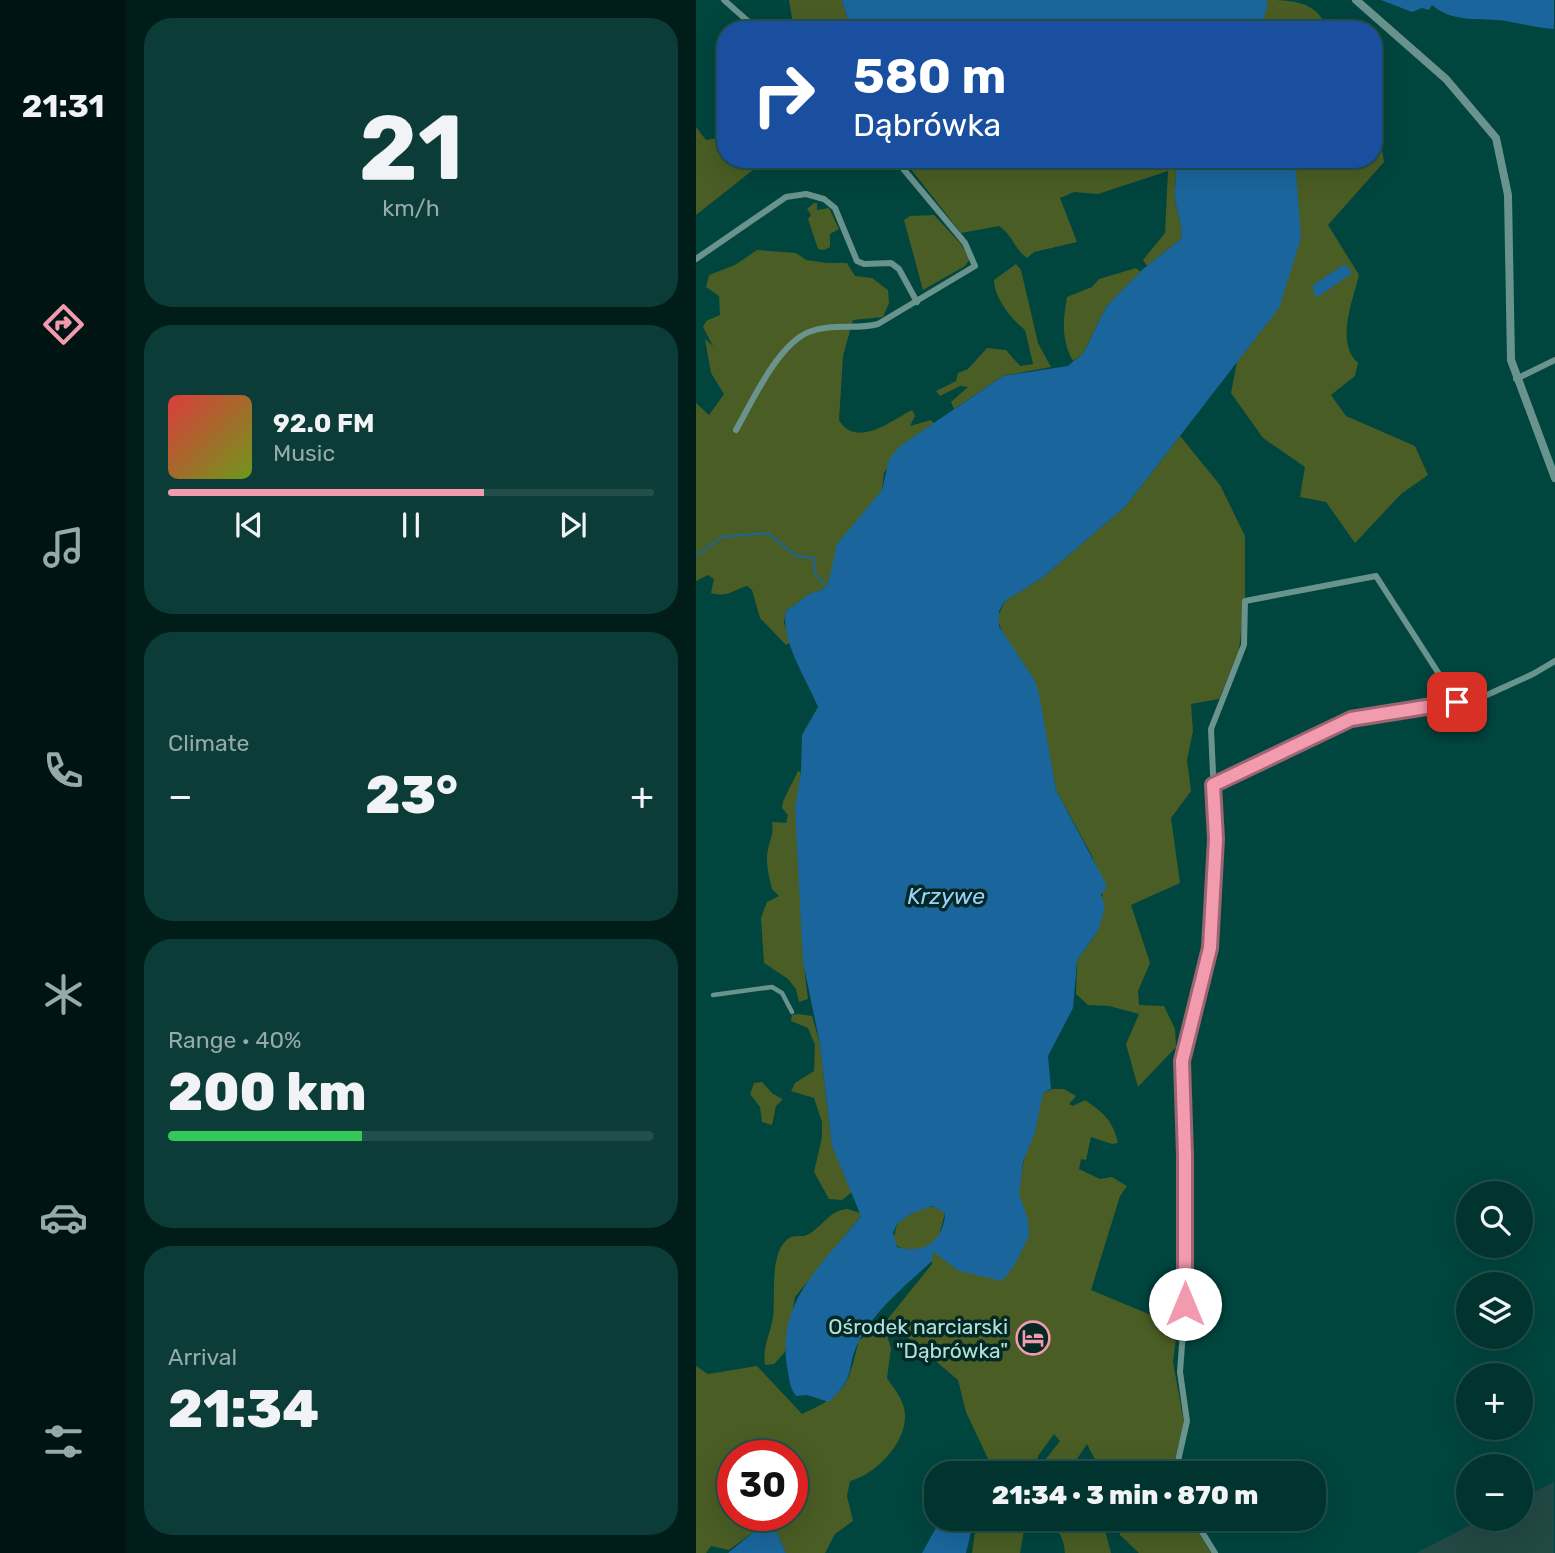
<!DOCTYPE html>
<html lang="en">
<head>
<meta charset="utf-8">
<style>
  :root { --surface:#01342f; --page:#0b3c37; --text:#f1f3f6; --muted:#96aaaa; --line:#234f4b; --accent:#f29aae }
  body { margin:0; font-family:Rubik,sans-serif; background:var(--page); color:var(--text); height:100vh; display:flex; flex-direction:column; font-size:26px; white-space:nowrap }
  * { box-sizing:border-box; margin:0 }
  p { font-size:23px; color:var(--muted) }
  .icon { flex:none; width:38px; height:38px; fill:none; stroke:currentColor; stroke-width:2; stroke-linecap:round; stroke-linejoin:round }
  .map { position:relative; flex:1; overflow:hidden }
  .details { display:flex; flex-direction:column; gap:18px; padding:18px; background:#011d1a; width:570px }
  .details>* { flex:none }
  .top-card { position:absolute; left:21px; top:21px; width:665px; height:147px; border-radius:28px; box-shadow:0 7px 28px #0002,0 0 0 2px var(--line); background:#1a4fa0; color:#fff; overflow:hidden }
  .tools { position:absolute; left:760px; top:1181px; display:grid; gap:14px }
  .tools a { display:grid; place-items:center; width:77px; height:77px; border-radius:50%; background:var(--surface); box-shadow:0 7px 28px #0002,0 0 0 2px var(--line); font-size:35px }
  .speed { position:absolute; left:21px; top:1440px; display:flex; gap:14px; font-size:35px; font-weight:700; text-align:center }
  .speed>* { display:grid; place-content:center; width:91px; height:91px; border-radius:50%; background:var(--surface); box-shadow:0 7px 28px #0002,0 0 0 2px var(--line); line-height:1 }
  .speed .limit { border:10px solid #d22; background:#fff; color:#111 }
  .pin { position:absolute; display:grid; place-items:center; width:60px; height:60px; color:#fff; margin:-30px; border-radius:14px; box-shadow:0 4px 10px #0006 }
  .me { position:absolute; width:77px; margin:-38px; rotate:0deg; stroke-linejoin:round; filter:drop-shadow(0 0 5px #0008) }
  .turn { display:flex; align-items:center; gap:24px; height:147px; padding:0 21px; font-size:32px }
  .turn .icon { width:91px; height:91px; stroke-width:2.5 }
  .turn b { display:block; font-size:49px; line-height:60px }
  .big { font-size:52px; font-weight:800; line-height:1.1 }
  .details .tile { flex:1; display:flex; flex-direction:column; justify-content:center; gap:10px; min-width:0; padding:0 24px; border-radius:28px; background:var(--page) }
  .details .dial { align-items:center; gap:0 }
  .dial b { font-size:91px; line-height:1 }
  .song { display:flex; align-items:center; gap:21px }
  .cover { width:84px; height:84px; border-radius:10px; background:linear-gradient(135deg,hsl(0 70% 55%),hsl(80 70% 35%)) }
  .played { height:7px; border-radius:4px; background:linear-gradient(90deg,var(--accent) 65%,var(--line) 65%) }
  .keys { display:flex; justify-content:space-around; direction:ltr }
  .heat { display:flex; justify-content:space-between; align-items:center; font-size:38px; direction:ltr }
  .charge { height:10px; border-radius:5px; background:linear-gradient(90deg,#34c759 40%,var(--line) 0) }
  .trip { position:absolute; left:228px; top:1461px; width:402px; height:70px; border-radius:28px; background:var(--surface); box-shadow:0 7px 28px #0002,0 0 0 2px var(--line); font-weight:800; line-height:70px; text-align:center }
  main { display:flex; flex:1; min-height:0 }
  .dock { display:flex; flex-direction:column; width:126px; justify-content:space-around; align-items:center; background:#001513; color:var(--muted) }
  .dock .icon { width:49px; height:49px }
  .dock .active { color:var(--accent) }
  .dock b { font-size:32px; color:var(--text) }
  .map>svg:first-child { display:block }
</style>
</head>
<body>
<main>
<nav class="dock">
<b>21:31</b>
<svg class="icon active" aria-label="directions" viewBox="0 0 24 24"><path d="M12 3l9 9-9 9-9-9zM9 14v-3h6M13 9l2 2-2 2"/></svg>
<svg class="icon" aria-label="music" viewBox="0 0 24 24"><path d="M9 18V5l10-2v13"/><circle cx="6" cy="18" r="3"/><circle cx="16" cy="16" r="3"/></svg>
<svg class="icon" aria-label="phone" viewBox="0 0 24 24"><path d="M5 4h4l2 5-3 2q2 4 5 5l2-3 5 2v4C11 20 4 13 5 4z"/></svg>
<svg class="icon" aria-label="climate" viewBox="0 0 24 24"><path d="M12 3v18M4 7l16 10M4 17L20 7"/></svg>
<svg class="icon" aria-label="car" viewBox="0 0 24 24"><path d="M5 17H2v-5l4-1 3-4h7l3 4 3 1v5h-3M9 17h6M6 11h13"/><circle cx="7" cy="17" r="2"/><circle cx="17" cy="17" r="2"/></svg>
<svg class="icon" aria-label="filters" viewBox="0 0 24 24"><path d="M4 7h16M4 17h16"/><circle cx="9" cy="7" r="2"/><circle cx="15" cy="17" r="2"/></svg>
</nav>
<section class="details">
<div class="tile dial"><b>21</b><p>km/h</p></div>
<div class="tile">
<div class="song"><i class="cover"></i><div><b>92.0 FM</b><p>Music</p></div></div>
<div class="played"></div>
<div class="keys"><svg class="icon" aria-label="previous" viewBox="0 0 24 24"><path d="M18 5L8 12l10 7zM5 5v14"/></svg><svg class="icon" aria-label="pause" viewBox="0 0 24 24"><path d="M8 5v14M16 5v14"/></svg><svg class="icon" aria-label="next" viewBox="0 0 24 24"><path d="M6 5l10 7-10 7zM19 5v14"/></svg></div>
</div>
<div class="tile"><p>Climate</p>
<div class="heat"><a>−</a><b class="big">23°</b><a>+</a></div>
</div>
<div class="tile"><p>Range · 40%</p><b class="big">200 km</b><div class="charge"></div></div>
<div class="tile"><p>Arrival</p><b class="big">21:34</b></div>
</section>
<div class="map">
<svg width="859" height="1553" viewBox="0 0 859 1553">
  <rect width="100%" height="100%" fill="#01453f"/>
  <path fill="#224843" d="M858,1482v71h-138l66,-34h38v-20z"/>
  <path fill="#4a5d24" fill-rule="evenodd" d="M93,0h53l9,30h-52l-7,-12z
    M563,0c31,0 53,0 66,23l-9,7h-70z
    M0,127l10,13 14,-2 6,-5v26h41l-71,56z
    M685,143l3,19 -56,63 31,50c-6,25 -24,67 -1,88l-3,13 -24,19 15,21 69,30 13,29 -27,19 -46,49 -29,-41 -26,-5 5,-30 -42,-29 -32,-45 6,-31 27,-35 33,-165 1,8 9,-11h66v-14z
    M207,159h269c7,14 2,26 3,40 2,15 8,26 6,40l-34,27 -4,-6 22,-27 3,-62 -70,23 -24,-2 -14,6 17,44 -43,10 -7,6c-13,-9 -14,-23 -28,-32l-38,7z
    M118,203h3v7l12,-2 10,21 -9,5v13l-6,3 -6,-1 -10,-30 3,-4 -4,-6z
    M238,215l27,29 9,15 -5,7 -42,24 -19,-70 6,-4z
    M61,250l39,3 10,7 21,3h20l8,13 17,2 16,12 1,13 -6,14 -30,3 -10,36 -4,64c17,29 52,1 73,-10l3,6 -5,10 21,-6 4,5 -35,21 -16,27 -2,17 -51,83 -4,15 -18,6 -23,17 -2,12 7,19 -5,3 -26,-27 -8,-28 -5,-4c-14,4 -20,12 -36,7l3,-14 -6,-4 -12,6v-178l13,12 15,-21 -13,-21 -6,-34 8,7 -10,-19 3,-6 14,-6 -1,-19 -13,-9 3,-12 26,-10z
    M320,264l5,6 17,73 13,24 -48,9 -49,33 -3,-7 17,-15 -8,-1 -20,10 -4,-5 20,-10 2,-8 10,-4 19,-21 19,2 14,16 13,-2 -8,-34c-14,-11 -31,-33 -31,-50z
    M440,268l5,4 -35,35 -23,47 -10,7c-12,-21 -10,-41 -6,-64l25,-10 7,-8z
    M484,436l40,49 25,51v60l-6,54 -20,49 -28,5 2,27 -6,29 4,31 -20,27 9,65 -49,22 19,58 -12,28 1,14 25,1 11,23 1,18 -38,40 -12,-43 13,-30 -30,-8 -21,-1 -12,-11 1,-34 21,-29 5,-41 -11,-34 -36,-66 -21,-109 -30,-42 -8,-21 8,-17 37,-23 83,-71z
    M102,771l3,1c-5,32 -4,49 -2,81 2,49 2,97 9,146l-9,3 -3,-13 -8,-10 -24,-16 -3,-45 6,-16 12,-6 -7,-7c-3,-12 -7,-27 -4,-40 2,-10 6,-15 4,-27l14,1 2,-8 -6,-7c0,-9 12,-27 16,-37z
    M103,1014l13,2 8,28 12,101 20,47 -10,8 -13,-1 -15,-27 8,-35v-15l-8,-24 -23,-7 4,-8 19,-12 1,-26 -7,-17 -17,-7 1,-6z
    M66,1082l11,12 10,5 -7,7 -4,19 -10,-3 -2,-15 -10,-13 4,-11z
    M357,1089h11l12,7 -7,8 4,2 12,-6c19,13 28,21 33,43l-6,1 -21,-7 -5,23 -5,-1 -2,10 21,10 12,-2 15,9 -7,10 -29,94 84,35 2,5 -4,32 11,61 -13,51 -69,-1 -15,-29 -12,18 8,11h-40l2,-13 15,-19 -6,-7 -16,22 -3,17h-50l5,-10 -24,-51 -8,-32 -71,-60 45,-56 -5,-17c-12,4 -26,6 -34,-6l4,-17c13,-10 34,-26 48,-11l-6,23 66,29 24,-29c-3,-13 -10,-29 -10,-42 0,-29 17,-71 24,-101z
    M151,1209l14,4v3l-66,81 -10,55 -11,12 -9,1c-3,-18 5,-30 8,-47 3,-22 -5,-69 18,-81 5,-2 12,0 16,-2 16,-8 21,-24 40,-26z
    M188,1326l7,22 -4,30c5,8 12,16 15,24 14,31 -23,72 -52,79l-3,15 6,25 -18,13 -10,19h-39l-11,-24 -20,2 -26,19 -18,-4 -5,7h-10v-187l12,8 49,-8 45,48c46,-21 45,-27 57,-74zM37,1456h59v60h-59z
    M281,1519h49l-6,34h-48z
    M406,1519l9,34h-46c-2,-22 -9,-26 -29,-33z
    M435,1519h59l21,34h-72l-19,-18v-4l10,-1 4,-6z"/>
  <path fill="#1a669c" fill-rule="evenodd" d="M146,0h425v8l-8,22h-408z
    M685,0h173v29c-16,-1 -32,-5 -48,-8 -26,-4 -52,3 -74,-16l-3,5 -7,-2 -10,4z
    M476,159h123l6,79 -22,70 -154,199 -83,71 -37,23 -6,10v15l36,55 4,13 17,96 51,96 -6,9 4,12 -7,24 -21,29 -4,48 -25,48 3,33 -8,4 -8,39 -12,30 -4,32 9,25 1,17 -15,30 -12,15 -43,-10 -25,-19 -3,10c-25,23 -55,47 -71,77 -16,29 -1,35 -31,63l-22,-7 -11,1c-7,-9 -7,-19 -9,-30 -11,-66 38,-104 74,-150l-29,-70 -12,-102 -17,-82 -8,-154 6,-36 1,-37 16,-28c-11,-27 -38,-67 -32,-96l23,-17 18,-6 10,-44 45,-54 7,-31 11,-13 103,-70 65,-10 7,-6 8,-6 23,-47 37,-38 38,-30c2,-14 -4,-25 -6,-40 -1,-14 4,-25 -3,-40zM236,1206l13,7c-1,28 -22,42 -48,34l-4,-14 4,-9 14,-10z
    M649,264l7,9 -34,24 -4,-3 -1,-9z
    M245,1519h33l-8,34h-44z
    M68,1528l11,1 11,24h-58l27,-22z"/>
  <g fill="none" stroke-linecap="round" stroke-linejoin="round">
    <path stroke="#1a669c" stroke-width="2" d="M0,556l26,-19 46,-4 28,23 18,2 1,15 12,15"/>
    <path stroke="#6a938d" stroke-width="4.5" d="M17,995l59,-8 10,6 10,19"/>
    <path stroke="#6a938d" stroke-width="6" d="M28,0l34,30
      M0,259l90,-62 20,-3 18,5 11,9 22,53 7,3 27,-1 8,6 18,33
      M820,379l39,-19
      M40,430c16,-28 42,-86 73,-98 23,-9 47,-2 69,-8l97,-58 -10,-23 -70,-84
      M517,785l138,-66 127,-20 55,-25 22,-13
      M479,1474l12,-53 -7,-49 5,-68 1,-148 -4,-95 28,-113 6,-108 -5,-111 33,-84 1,-44 131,-25 81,126
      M498,1519l21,34"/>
    <path stroke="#6a938d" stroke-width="8" d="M660,0l90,79 50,59 12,57 3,165 44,118"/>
  </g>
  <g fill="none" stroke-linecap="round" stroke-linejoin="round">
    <defs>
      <path id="route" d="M489,1304v-148l-3,-95 28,-113 6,-109 -3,-54 138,-66 106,-17"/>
    </defs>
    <use href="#route" stroke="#9d6471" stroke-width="18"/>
    <use href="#route" stroke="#f29aae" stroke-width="12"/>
  </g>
  <defs>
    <symbol id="hotel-ring" viewBox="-11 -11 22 22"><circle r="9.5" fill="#042824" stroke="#f29aae" stroke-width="1.5"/><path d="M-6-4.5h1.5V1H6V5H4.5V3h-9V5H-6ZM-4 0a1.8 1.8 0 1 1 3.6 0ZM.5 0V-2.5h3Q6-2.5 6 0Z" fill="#f29aae"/></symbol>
  </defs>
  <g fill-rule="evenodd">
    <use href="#hotel-ring" x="318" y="1319" width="38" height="38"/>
  </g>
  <g text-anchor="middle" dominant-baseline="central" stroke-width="7" stroke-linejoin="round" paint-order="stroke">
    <g font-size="21" fill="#b1e1da" stroke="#042824" text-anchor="end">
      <text x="312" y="1326">Ośrodek narciarski<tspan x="312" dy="24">"Dąbrówka"</tspan></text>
    </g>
    <g font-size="23" font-style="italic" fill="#9bd0fe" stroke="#042824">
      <text x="250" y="896">Krzywe</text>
    </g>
  </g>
</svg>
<div class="tools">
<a><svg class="icon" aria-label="search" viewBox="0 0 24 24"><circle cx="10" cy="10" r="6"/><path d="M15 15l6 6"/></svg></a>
<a><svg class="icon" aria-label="layers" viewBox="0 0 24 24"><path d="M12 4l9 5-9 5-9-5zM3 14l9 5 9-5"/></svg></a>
<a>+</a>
<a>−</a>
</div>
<div class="speed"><div class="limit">30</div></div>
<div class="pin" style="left:761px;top:702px;background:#d93025"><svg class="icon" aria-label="arrive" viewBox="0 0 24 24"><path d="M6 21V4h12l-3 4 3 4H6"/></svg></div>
<svg class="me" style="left:489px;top:1304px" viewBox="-20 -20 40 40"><circle r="19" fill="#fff"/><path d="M0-13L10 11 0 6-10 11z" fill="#f29aae"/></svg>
<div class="trip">21:34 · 3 min · 870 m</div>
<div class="top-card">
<div class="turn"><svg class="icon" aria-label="right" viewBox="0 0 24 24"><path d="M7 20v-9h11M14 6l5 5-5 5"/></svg><div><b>580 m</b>Dąbrówka</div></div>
</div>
</div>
</main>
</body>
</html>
